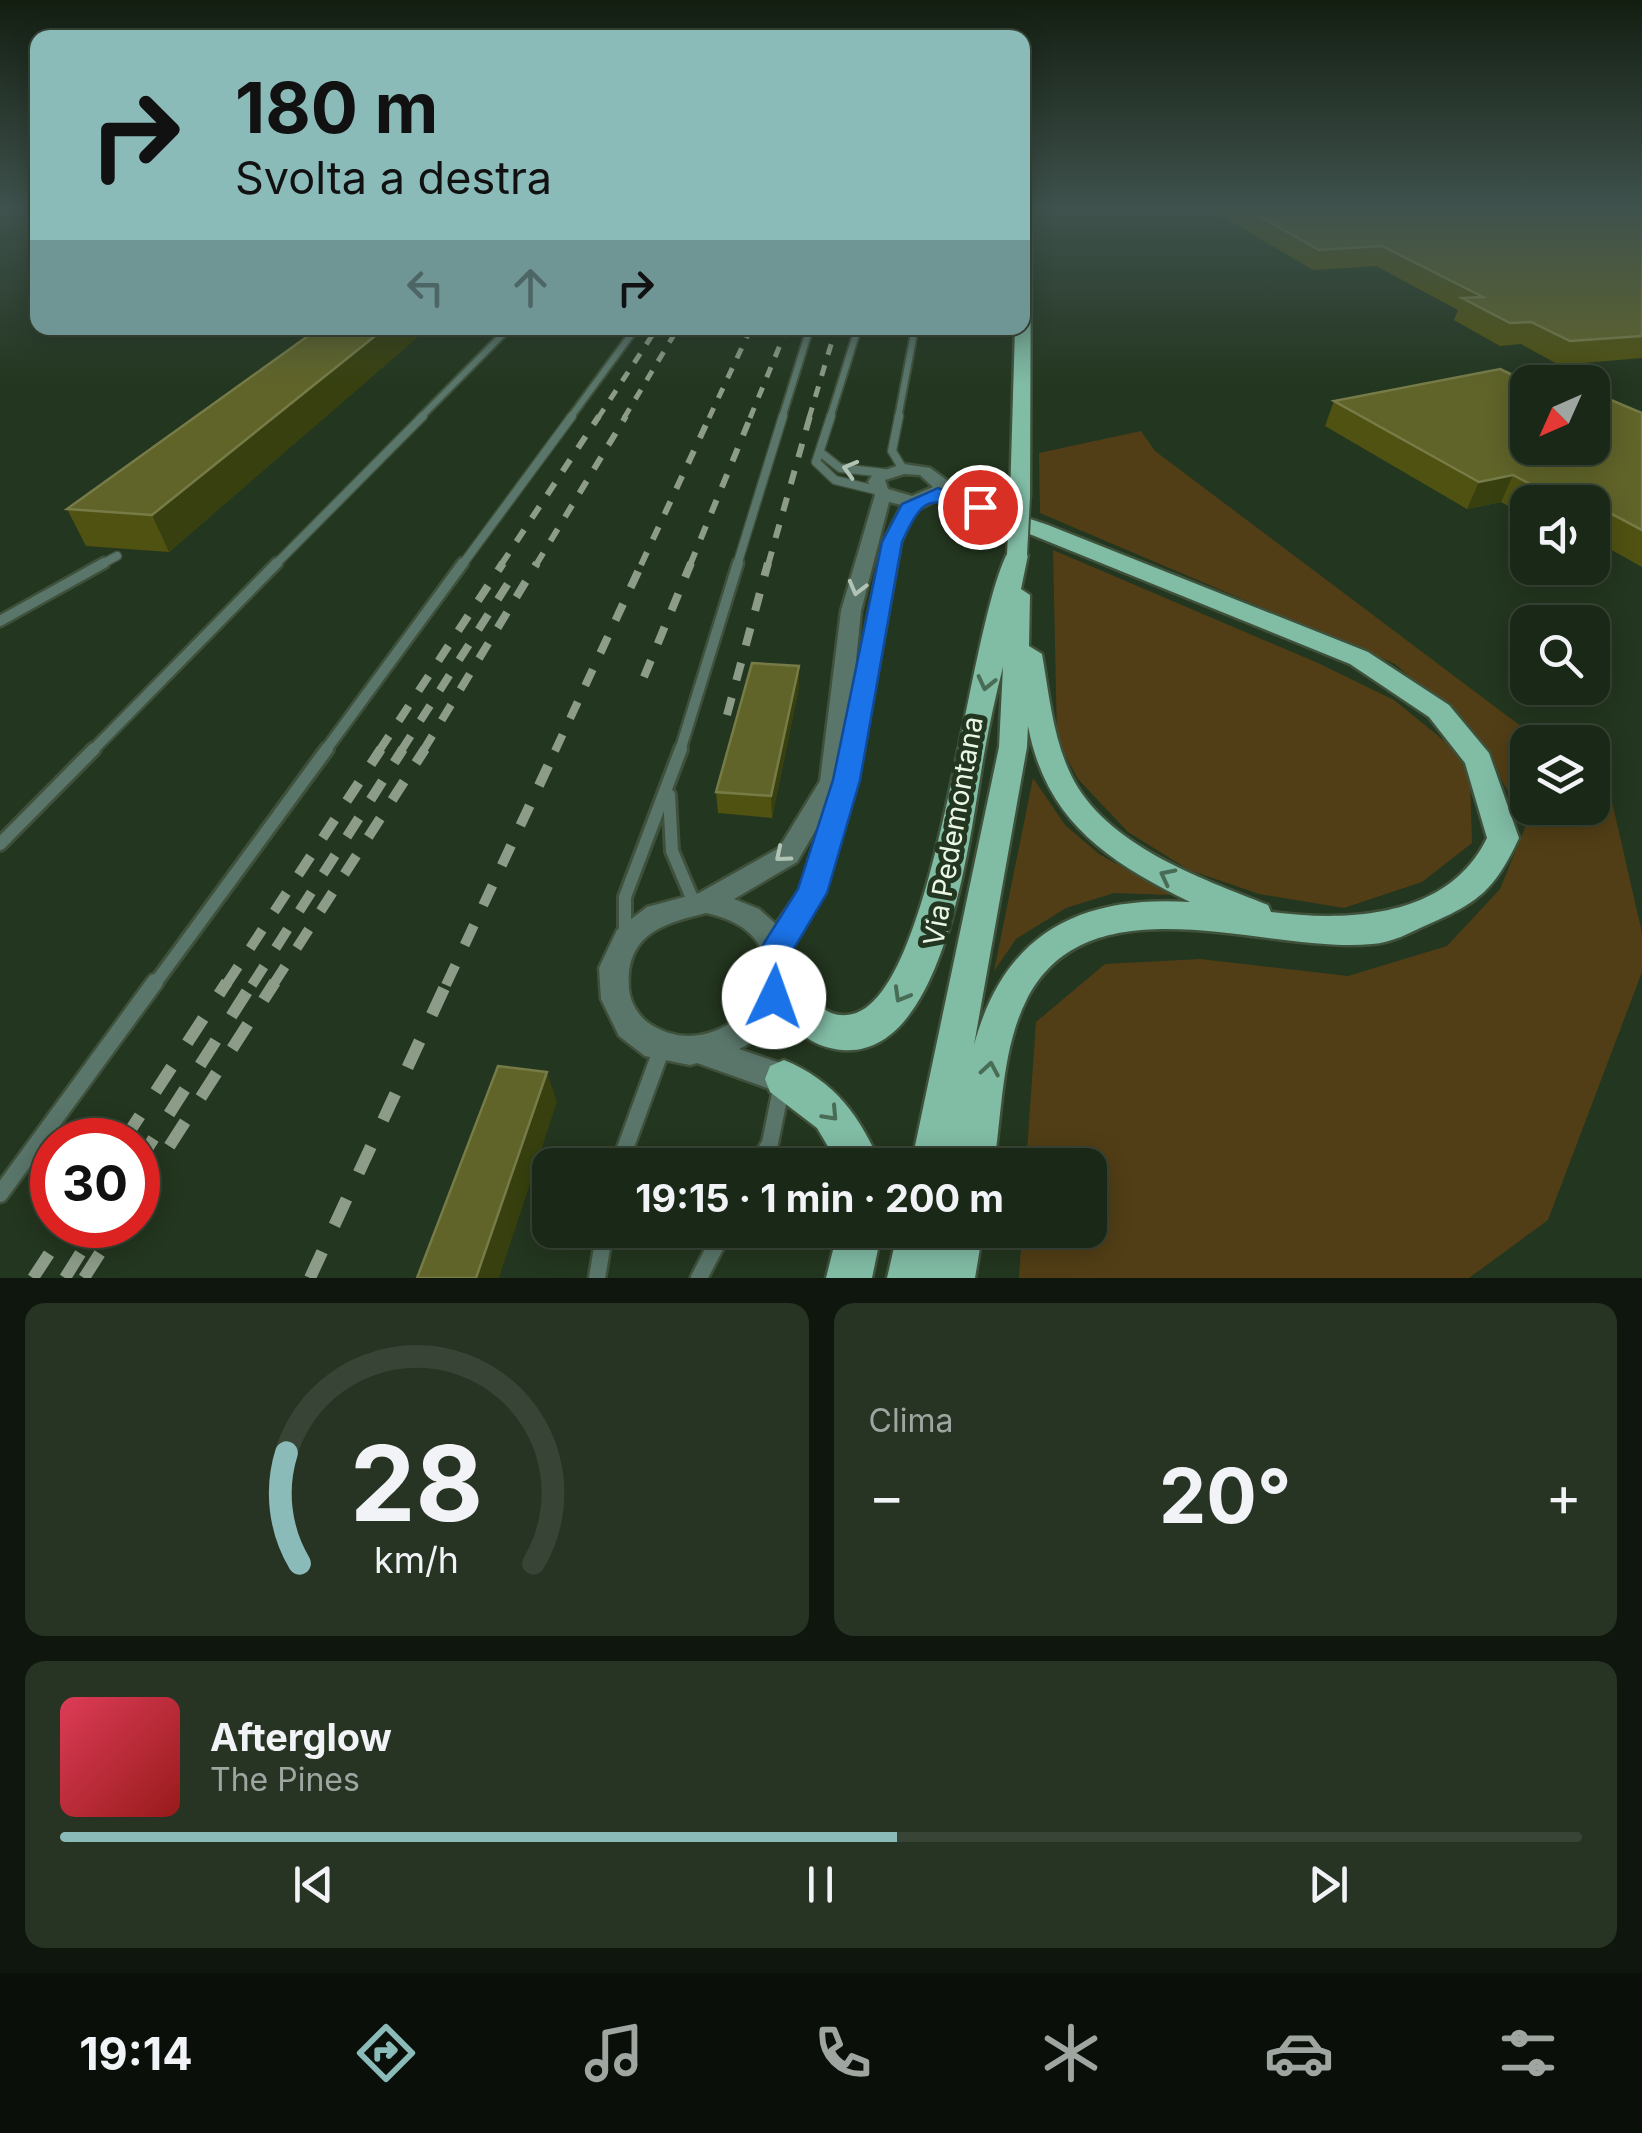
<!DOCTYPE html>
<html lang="it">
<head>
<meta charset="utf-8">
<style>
  :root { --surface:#1a2817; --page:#273424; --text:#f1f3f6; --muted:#9fa6a1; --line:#384436; --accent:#8bbbb9 }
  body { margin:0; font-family:Inter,sans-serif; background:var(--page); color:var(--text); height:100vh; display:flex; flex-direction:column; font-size:38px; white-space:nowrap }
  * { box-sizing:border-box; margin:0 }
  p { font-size:32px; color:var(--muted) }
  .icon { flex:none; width:55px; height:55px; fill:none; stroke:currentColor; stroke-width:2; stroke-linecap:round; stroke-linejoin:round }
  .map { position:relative; height:1278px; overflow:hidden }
  .panel { display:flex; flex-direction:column; gap:25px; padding:25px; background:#0e160d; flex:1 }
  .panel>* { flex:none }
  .top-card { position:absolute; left:30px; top:30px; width:1000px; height:305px; border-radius:20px; box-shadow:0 5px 25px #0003,0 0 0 2px var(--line); background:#8bbbb9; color:#111; overflow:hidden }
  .needle { width:65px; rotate:225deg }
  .buttons { position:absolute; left:1510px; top:365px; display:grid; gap:20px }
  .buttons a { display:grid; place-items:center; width:100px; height:100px; border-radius:20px; background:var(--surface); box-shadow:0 5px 25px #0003,0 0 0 2px var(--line); font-size:50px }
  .speed { position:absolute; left:30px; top:1118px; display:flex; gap:20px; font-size:50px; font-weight:700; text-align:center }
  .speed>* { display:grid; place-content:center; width:130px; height:130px; border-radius:50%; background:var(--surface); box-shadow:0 5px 25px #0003,0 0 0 2px var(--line); line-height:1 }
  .speed .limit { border:15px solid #d22; background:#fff; color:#111 }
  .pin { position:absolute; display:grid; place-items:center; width:85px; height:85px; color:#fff; margin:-42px; border:5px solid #fff; border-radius:50%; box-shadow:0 2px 10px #0007 }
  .me { position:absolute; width:110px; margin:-55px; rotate:3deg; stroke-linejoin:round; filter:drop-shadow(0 0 8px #0008) }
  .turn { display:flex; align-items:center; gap:35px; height:210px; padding:0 40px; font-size:45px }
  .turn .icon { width:130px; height:130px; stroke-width:2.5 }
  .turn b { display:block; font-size:70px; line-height:85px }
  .lanes { display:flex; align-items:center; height:95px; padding:0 40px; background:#0003; justify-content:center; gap:50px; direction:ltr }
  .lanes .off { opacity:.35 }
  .big { font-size:75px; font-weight:700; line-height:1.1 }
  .panel .card { flex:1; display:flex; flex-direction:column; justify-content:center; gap:15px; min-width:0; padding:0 35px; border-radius:20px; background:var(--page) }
  .panel .dial { align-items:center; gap:0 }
  .dial svg { height:260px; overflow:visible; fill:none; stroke:var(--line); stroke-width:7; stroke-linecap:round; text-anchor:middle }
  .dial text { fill:var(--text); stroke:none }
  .song { display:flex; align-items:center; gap:30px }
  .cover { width:120px; height:120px; border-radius:15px; background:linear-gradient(135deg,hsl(350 70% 55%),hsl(0 70% 35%)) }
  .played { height:10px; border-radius:5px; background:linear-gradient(90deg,var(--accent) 55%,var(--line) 55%) }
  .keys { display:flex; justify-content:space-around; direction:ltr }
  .heat { display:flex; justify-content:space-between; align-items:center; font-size:55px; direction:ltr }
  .panel .tiles { flex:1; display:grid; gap:25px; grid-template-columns:1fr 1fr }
  .card:last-child { grid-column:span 2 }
  .trip { position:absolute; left:532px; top:1148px; width:575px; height:100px; border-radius:20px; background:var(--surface); box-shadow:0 5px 25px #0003,0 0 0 2px var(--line); font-weight:700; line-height:100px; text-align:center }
  .dock { display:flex; height:160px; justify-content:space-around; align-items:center; background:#0a1009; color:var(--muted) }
  .dock .icon { width:70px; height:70px }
  .dock .active { color:var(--accent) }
  .dock b { font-size:45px; color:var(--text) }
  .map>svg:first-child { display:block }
</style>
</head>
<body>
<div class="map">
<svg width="1642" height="1278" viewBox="0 0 1642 1278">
  <rect width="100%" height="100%" fill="#23361f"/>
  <path fill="#513e16" d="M1141,431l14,20 387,291h-14v66h64l1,-28 17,13 32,140v39l-94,248 -79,58h-450l3,-48h68v-65h-64l10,-143 69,-58 95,-5 148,17 99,-30 53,-57 26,-64 -48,-89 -83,-72 -355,-151 -1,-60z
    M1053,550l265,113 76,37 58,47 18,30 2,66 -50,39 -78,26 -85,-14 -70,-24 -61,-38 -50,-53 -21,-39z
    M1033,778l32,47 34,29 73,41 -58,-2 -48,15 -50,31 -22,32z"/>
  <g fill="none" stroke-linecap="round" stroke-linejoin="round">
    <defs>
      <path id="service-far4" d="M420,418l89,-90
        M570,418l66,-90
        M782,418l28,-90
        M830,418l28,-90
        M898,418l17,-90"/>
      <path id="service-far3" d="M831,416l-15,46 19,18 45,11
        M899,416l-7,35 11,18
        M820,452l20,16 44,5
        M100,565l17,-9
        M275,565l148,-149
        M462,565l110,-149
        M737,565l46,-149"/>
      <path id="service-far2" d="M0,621l104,-58
        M92,751l185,-188
        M325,751l138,-188
        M680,751l58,-188"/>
      <path id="service-far1" d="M669,795l3,56 22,52
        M0,844l94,-95
        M625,935v-38l56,-148
        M154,985l173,-236"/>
      <path id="service" d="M619,1165l43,-117
        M758,1165l12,-22 11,-54
        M0,1194l155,-212
        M597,1278l8,-48
        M699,1278l25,-48"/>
      <path id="minor" d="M903,464l27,4 18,13 1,8 -9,9 -25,13 -14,31 -43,239 -33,112 -35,56c9,42 -12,81 -51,100l56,19 5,11 -5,11 -11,4 -87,-31 -7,2 -45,-9 -26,-20 -18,-37 -2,-31 18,-38 30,-23 52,-14 80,-45 41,-67 21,-170 34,-116 -7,-13 5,-8zM904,474l16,1 13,12 -21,9 -24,-7 -3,-9zM889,502l13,3 -19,37 -30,148 8,-79zM822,819l-22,70 -24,35 -17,-15 -25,-10 63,-37zM706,913c126,27 22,167 -59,109 -10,-8 -17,-21 -18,-33 -4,-54 32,-65 77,-76z"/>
      <path id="primary" d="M1022,207h9l-1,290 -10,6 -10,-6 5,-169h7z
        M938,488l110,37 320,127 81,53 40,48 30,85c-24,51 -39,64 -90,86 -18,8 -37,19 -57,20 -107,10 -284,-68 -346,57 -24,48 -24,111 -32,164h-83l88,-418 4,-80c-7,27 -13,54 -18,82 -14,74 -36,310 -143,301 -43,-4 -64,-38 -81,-73l5,-11 13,-5c28,10 31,57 68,54 90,-6 119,-389 162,-465l8,-2 11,7 -7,34 9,6 -1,51 13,8c7,40 11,84 29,121 34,70 129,103 197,130l3,7c78,10 177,6 216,-74l-22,-75 -36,-46 -79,-53 -318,-129 -101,-37v-8zM1028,726c18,96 81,136 162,176 -110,-7 -186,31 -216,143l53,-298z
        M784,1060c51,21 76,56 97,105h-42l-22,-37 -47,-36 -5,-13 5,-13z
        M838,1230h44l-10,48h-46z
        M898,1230h85l-8,48h-88z"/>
    </defs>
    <use href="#service-far4" stroke="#3f513b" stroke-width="10"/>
    <use href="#service-far3" stroke="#3f513b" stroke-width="11"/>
    <use href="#service-far2" stroke="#3f513b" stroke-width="15"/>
    <use href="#service-far1" stroke="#3f513b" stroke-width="18"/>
    <use href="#service" stroke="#3f513b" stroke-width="21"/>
    <use href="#minor" stroke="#3f513b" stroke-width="5"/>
    <use href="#primary" stroke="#3f513b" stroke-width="5"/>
    <use href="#service-far4" stroke="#5a766b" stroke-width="6"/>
    <use href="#service-far3" stroke="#5a766b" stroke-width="8"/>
    <use href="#service-far2" stroke="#5a766b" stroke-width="10"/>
    <use href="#service-far1" stroke="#5a766b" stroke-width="12"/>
    <use href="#service" stroke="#5a766b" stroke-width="16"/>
    <use href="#minor" fill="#5a766b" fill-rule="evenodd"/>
    <use href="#primary" fill="#81bca5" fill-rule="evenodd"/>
    <path stroke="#8c9c88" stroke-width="5" stroke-dasharray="11 11" stroke-linecap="butt" d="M598,418l59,-90
      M624,418l54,-90
      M709,418l42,-90
      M750,418l37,-90
      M809,418l27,-90"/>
    <path stroke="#8c9c88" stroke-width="6" stroke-dasharray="14 14" stroke-linecap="butt" d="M501,565l98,-149
      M536,565l90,-149
      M641,565l69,-149
      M690,565l61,-149
      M768,565l42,-149"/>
    <path stroke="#8c9c88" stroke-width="8" stroke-dasharray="18 18" stroke-linecap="butt" d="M644,677l47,-114
      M727,715l41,-152
      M379,751l124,-188
      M401,751l113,-177
      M423,751l114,-188
      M555,751l87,-188"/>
    <path stroke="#8c9c88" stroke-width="10" stroke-dasharray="22 22" stroke-linecap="butt" d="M226,985l155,-236
      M252,985l151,-236
      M273,985l152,-236
      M446,985l110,-236"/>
    <path stroke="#8c9c88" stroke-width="12" stroke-dasharray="29 29" stroke-linecap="butt" d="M124,1140l103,-158
      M138,1163l115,-181
      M138,1195l137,-213
      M33,1278l35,-53
      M65,1278l33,-53
      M84,1278l34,-53
      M310,1278l137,-296"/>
    <defs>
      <path id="primary-bridge" d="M1017,555l3,-58"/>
    </defs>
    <use href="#primary-bridge" stroke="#3f513b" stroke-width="24" stroke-linecap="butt"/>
    <use href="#primary-bridge" stroke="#81bca5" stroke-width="20"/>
  </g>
  <path fill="#505212" d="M1207,207h435v151l-83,7 -38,-21 -21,2 -46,-26 4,-10 -82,-44 -63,4z
    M319,328h109l-259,224 -83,-6 -19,-37z
    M1521,379l121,34v154l-50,-28v-37h-64v15l-27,-15 -34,7 -142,-83 9,-25z
    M799,666v21l-27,131 -54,-5 -2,-21z"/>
  <path fill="#37400e" d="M385,328h43l-259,224 -17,-37z
    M1513,475l-12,27 -34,7 12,-27z
    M1576,495l-4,7h-15l1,-3z
    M799,666v21l-27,131 -1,-22z
    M547,1072l10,30 -58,176h-23z"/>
  <path fill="#606429" stroke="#767b47" stroke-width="2.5" d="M1243,207h399v129l-72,5 -39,-19 -21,1 -48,-25 21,-1 -101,-51 -63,4z
    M319,328h66l-233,187 -85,-6z
    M1500,369l21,10 32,-4 18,7h-43v66h64v-56l50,21v117l-66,-35 -18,4 -45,-24 -34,7 -145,-81z
    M752,663l47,3 -28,130 -55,-4z
    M498,1066l49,6 -71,206h-59z"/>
  <defs><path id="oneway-chevron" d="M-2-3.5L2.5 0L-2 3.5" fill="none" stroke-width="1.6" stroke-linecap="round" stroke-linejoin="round" transform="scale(2.5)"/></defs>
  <g stroke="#b0c3b5">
    <use href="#oneway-chevron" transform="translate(850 469) rotate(-164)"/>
    <use href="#oneway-chevron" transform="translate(857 588) rotate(105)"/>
    <use href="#oneway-chevron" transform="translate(782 855) rotate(140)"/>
  </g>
  <g stroke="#496c55">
    <use href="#oneway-chevron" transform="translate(986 683) rotate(103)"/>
    <use href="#oneway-chevron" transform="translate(1167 876) rotate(-153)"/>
    <use href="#oneway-chevron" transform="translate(901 995) rotate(120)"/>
    <use href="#oneway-chevron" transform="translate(990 1069) rotate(-80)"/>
    <use href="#oneway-chevron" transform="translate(831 1114) rotate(47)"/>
  </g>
  <linearGradient id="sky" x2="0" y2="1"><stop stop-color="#131e11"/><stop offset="0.54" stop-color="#3f524d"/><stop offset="1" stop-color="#3f524d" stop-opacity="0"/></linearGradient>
  <rect width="1642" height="386" fill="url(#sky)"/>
  <path fill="#1a73e8" stroke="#114b97" stroke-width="2.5" d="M938,488l51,19 -9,5c-50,-12 -54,-22 -78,30l-42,238 -33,113 -34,57 3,27 -11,31 -11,4 -12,-4 -5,-11 6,-20 -2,-29 37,-59 35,-109 49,-238 20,-38z"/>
  <g text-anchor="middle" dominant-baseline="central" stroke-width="10" stroke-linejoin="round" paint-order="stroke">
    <g font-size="28" fill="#eaf7e7" stroke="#23361f">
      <text transform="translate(953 831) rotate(-80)">Via Pedemontana</text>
    </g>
  </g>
</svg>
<div class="buttons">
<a><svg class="needle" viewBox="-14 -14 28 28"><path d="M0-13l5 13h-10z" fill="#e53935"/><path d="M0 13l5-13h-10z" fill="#9fa6a1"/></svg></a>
<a><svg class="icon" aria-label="sound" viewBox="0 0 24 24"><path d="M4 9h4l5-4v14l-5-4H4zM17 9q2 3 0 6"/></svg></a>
<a><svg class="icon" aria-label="search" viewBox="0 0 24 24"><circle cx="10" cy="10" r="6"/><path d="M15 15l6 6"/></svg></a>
<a><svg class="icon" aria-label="layers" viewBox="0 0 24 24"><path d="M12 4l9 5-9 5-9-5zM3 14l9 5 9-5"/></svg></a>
</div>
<div class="speed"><div class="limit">30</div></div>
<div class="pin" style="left:980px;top:507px;background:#d93025"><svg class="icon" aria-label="arrive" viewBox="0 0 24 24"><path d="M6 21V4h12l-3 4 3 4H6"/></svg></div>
<svg class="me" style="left:774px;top:997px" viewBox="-20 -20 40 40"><circle r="19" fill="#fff"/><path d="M0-13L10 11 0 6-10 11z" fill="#1a73e8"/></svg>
<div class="trip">19:15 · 1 min · 200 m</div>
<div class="top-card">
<div class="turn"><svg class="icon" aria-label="right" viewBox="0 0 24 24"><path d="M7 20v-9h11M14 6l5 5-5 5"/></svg><div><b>180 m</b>Svolta a destra</div></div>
<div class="lanes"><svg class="icon off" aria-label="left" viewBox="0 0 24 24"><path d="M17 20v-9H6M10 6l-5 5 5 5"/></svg><svg class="icon off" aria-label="ahead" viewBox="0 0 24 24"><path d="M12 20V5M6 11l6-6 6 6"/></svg><svg class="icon" aria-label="right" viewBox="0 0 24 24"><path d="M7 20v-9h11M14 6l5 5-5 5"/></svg></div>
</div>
</div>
<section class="panel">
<div class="tiles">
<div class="card dial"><svg viewBox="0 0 100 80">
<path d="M14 69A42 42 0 1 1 86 69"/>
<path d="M14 69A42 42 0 0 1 10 35" stroke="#8bbbb9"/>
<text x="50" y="56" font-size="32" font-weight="700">28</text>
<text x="50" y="72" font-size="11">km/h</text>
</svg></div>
<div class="card"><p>Clima</p>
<div class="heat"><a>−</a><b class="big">20°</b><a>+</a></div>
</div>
<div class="card">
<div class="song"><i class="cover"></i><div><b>Afterglow</b><p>The Pines</p></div></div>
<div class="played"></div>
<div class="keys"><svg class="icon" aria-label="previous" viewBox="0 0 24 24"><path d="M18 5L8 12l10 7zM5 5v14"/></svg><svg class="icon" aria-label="pause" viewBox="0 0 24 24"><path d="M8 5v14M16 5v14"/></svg><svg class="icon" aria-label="next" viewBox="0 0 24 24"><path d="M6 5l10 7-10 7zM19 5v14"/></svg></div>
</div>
</div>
</section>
<nav class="dock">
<b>19:14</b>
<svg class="icon active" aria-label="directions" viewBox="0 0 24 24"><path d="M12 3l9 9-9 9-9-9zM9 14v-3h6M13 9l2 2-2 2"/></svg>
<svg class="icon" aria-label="music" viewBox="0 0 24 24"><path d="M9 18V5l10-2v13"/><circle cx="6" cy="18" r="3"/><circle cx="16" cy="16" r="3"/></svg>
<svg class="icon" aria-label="phone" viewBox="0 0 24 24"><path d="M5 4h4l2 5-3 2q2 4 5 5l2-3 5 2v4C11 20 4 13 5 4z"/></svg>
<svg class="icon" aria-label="climate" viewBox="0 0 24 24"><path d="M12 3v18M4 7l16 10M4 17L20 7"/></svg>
<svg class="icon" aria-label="car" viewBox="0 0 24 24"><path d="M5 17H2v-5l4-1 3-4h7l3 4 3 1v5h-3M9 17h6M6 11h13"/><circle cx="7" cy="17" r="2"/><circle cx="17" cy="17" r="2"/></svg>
<svg class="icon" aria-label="filters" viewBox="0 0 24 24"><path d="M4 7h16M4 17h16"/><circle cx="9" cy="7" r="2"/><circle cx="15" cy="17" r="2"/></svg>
</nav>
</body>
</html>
